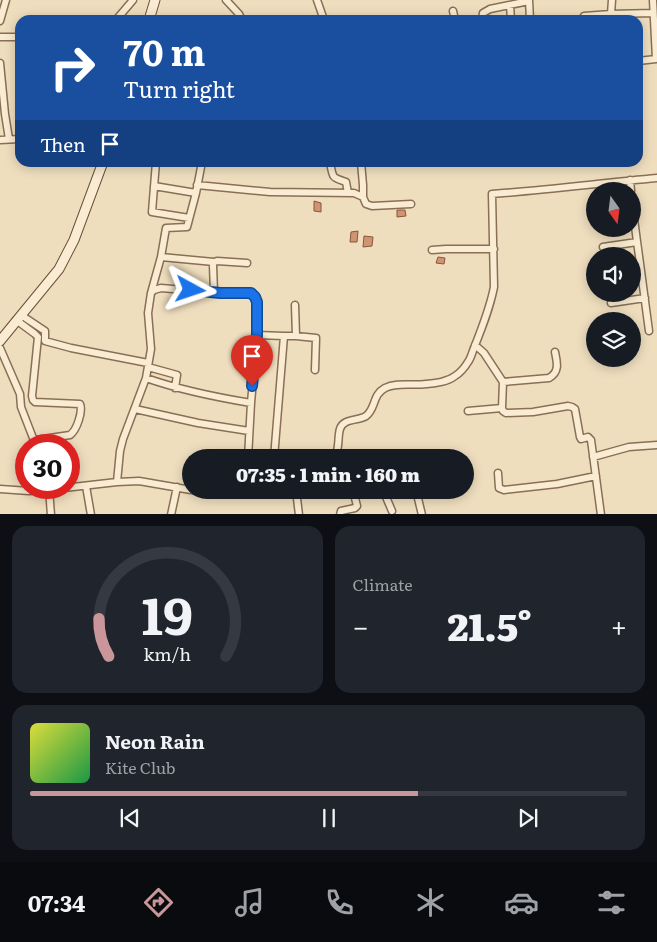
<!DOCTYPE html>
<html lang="en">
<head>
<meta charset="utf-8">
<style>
  :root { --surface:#171b24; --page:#20242c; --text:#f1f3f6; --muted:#9ea1a6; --line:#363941; --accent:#ca969a }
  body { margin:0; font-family:Literata,serif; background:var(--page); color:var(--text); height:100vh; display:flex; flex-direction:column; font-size:19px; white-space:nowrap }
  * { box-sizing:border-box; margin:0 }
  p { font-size:16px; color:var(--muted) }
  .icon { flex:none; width:28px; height:28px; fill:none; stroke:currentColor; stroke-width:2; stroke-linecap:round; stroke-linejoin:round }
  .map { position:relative; height:514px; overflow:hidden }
  .details { display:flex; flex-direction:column; gap:12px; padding:12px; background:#0d0f14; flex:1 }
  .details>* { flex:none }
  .top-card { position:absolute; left:15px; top:15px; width:628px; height:152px; border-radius:15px; box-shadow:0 2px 12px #0003; background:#1a4fa0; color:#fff; overflow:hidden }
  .needle { width:32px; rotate:166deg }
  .buttons { position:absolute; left:586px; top:182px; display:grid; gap:10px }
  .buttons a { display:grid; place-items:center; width:55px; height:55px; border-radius:50%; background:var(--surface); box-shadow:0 2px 12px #0003; font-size:25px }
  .speed { position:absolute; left:15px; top:434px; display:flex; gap:10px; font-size:25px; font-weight:700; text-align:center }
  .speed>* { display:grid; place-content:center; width:65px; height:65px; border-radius:50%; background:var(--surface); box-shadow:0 2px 12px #0003; line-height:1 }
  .speed .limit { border:8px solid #d22; background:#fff; color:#111 }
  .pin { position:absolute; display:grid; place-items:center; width:42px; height:42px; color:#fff; margin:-51px -21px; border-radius:50% 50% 50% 0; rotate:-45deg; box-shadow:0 0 5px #0007 }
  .pin .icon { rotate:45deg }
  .me { position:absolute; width:55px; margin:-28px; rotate:95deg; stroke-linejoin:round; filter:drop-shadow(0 0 4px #0008) }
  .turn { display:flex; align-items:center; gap:18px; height:105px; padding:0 25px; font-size:22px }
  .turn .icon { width:65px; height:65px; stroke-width:2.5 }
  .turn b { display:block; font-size:35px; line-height:42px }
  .then { display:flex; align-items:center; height:48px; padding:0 25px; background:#0003; gap:10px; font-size:19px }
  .big { font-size:38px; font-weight:800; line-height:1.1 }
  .details .card { flex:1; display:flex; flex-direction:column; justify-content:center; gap:8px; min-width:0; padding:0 18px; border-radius:15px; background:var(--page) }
  .details .dial { align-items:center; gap:0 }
  .dial svg { height:130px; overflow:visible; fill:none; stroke:var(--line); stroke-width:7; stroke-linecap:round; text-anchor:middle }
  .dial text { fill:var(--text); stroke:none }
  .song { display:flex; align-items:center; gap:15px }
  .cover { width:60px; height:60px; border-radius:8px; background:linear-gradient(135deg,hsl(60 70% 55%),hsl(140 70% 35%)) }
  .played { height:5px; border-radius:2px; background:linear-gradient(90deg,var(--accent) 65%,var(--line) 65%) }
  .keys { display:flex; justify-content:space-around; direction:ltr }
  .heat { display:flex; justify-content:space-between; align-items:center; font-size:28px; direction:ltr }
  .details .tiles { flex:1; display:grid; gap:12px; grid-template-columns:1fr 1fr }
  .card:last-child { grid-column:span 2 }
  .trip { position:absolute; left:182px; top:449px; width:292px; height:50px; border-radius:25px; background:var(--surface); box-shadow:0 2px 12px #0003; font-weight:800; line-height:50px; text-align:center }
  .tab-bar { display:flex; height:80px; justify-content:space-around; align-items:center; background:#090b0e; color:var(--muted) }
  .tab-bar .icon { width:35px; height:35px }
  .tab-bar .active { color:var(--accent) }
  .tab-bar b { font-size:22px; color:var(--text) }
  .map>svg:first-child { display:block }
</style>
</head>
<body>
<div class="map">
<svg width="657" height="515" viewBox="0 0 657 515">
  <rect width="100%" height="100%" fill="#efdebe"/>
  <path fill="#cf9572" stroke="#88563b" d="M314,201l7,2v9l-7,-1z
    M397,210h8l1,6 -9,1z
    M358,231l-1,11h-7l1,-10z
    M364,236l9,1 -1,9 -9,1z
    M438,257l7,1 -1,6 -8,-1z"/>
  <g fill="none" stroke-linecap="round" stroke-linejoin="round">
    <defs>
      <path id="minor" d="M226,0l13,14 3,6
        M317,0l7,20
        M529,0l1,20
        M510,5l1,15
        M453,11l2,9
        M611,14l42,-1
        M116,20l17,-20
        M482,20l1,-7 7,-4 39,-8
        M582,20l2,-4 27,-2 1,-14
        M0,21l6,-21
        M0,37h20
        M638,61l18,-2 -3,-59
        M0,63l5,51 4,25
        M0,140l20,-1
        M156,162l-4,50 37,6
        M330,162c3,17 2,15 16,20l2,11
        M361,162l2,23v12
        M630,180l1,11
        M197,185l73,7 84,1 9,4 3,7 6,2 39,-2
        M154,186l42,7 6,-31
        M632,204l17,127
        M593,218l2,-1
        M603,247l34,-5
        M432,250l14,-1h48
        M161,257l53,5
        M151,293l10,-36 5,-29 21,-1 9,-34
        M214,293l-1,-28 1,-3 3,-1 30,2
        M611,303l34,-5
        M21,315l24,16v10l26,7 77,15
        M257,335l27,1 -10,122
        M284,336h12l-1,-31
        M296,336l20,2 -1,32
        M475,345l9,8 19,29 -1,26 1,3 3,2 27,-1 35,-6 4,1 3,2 5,28 1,2 7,-2 3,3 10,75
        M0,348l20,46 1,13 12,31 3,2 34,-5c7,-5 13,-24 10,-31l-45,-2 -2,-2 -1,-4 6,-59 -3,-3 -19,-14
        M148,367l29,8 -2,13
        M146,378c34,12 69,19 105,25
        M503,382l46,-4c11,-6 8,-16 6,-26
        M135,409l63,14 51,8
        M468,411l34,-3
        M593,457l36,-10 28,-2
        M284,458l49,-4 4,-3c2,-7 1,-16 3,-22 3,-11 19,-8 26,-13 10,-7 6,-21 19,-28 12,-6 28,-2 41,-4 10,-1 21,-2 29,-8 5,-3 10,-9 13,-14 3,-4 4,-9 6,-14 8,-20 16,-40 20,-61l-2,-93c55,-4 110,-11 165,-16
        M498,473l1,15 5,2 53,-6 39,-8
        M117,482l3,-31 3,-12 23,-61 5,-29 -3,-36 3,-20 3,-3 7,-2 59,5h31l4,4 2,5v33l-6,68 -3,55
        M86,486l5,29
        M0,489l29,2 35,-3 53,-6 22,-1 52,9
        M49,489l2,26
        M192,490c8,2 16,3 24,0
        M296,490l3,25
        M383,490l9,21
        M416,490l6,25
        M171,515l6,-28
        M340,515l1,-4 14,-3 2,-2 -4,-16"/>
      <path id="secondary" d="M149,20l6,-20
        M0,341l59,-72 15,-29 29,-78"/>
    </defs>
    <use href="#minor" stroke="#886f56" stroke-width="9"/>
    <use href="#secondary" stroke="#6a503a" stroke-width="11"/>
    <use href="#minor" stroke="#faecd2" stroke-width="6"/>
    <use href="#secondary" stroke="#faecd2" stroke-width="9"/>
  </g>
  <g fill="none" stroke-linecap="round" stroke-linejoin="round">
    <defs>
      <path id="route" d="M191,290l29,3h31l4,4 2,5v33l-5,51"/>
    </defs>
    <use href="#route" stroke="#114b97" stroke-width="12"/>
    <use href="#route" stroke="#1a73e8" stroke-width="9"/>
  </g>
</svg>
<div class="buttons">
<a><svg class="needle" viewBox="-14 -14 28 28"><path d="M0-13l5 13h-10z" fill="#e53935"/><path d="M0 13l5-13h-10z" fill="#9ea1a6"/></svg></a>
<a><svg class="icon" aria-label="sound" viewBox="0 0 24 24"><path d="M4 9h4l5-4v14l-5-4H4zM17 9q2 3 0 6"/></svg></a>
<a><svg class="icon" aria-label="layers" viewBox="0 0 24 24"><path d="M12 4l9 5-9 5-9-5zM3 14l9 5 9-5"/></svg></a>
</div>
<div class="speed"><div class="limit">30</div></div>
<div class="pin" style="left:252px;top:386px;background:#d93025"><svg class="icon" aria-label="arrive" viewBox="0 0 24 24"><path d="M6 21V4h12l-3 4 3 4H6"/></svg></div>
<svg class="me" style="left:191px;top:290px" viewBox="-20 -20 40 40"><path d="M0-17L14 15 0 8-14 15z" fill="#1a73e8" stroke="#fff" stroke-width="4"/></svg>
<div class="trip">07:35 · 1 min · 160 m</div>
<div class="top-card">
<div class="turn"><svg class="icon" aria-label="right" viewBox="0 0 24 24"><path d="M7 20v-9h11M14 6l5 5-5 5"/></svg><div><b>70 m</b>Turn right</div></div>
<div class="then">Then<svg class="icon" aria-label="arrive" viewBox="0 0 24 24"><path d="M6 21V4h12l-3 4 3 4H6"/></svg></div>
</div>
</div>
<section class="details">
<div class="tiles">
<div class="card dial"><svg viewBox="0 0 100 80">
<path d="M14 69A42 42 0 1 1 86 69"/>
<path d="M14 69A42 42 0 0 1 8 46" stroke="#ca969a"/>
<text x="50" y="56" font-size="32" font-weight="700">19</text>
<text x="50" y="72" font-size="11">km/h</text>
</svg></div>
<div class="card"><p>Climate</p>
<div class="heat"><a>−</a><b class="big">21.5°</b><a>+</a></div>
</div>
<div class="card">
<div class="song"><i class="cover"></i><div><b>Neon Rain</b><p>Kite Club</p></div></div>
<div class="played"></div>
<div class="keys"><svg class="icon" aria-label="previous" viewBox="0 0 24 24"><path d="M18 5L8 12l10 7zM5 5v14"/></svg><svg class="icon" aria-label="pause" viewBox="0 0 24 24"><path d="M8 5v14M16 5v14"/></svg><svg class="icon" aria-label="next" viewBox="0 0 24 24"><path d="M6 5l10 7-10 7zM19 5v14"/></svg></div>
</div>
</div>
</section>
<nav class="tab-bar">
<b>07:34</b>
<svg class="icon active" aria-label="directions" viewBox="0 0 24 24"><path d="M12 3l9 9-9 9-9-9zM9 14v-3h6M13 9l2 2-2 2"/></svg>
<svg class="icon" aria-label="music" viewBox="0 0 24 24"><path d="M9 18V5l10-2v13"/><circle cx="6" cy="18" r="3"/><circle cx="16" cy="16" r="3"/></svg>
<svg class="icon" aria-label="phone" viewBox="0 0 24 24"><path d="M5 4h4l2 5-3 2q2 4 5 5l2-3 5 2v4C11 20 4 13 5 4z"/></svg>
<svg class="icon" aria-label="climate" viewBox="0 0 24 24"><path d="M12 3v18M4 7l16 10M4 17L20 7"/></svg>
<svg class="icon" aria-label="car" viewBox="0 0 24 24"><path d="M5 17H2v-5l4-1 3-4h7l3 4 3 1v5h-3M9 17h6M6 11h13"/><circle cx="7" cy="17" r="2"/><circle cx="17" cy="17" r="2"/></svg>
<svg class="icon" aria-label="filters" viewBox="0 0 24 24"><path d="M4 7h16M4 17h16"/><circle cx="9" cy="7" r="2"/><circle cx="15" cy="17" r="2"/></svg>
</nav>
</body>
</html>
